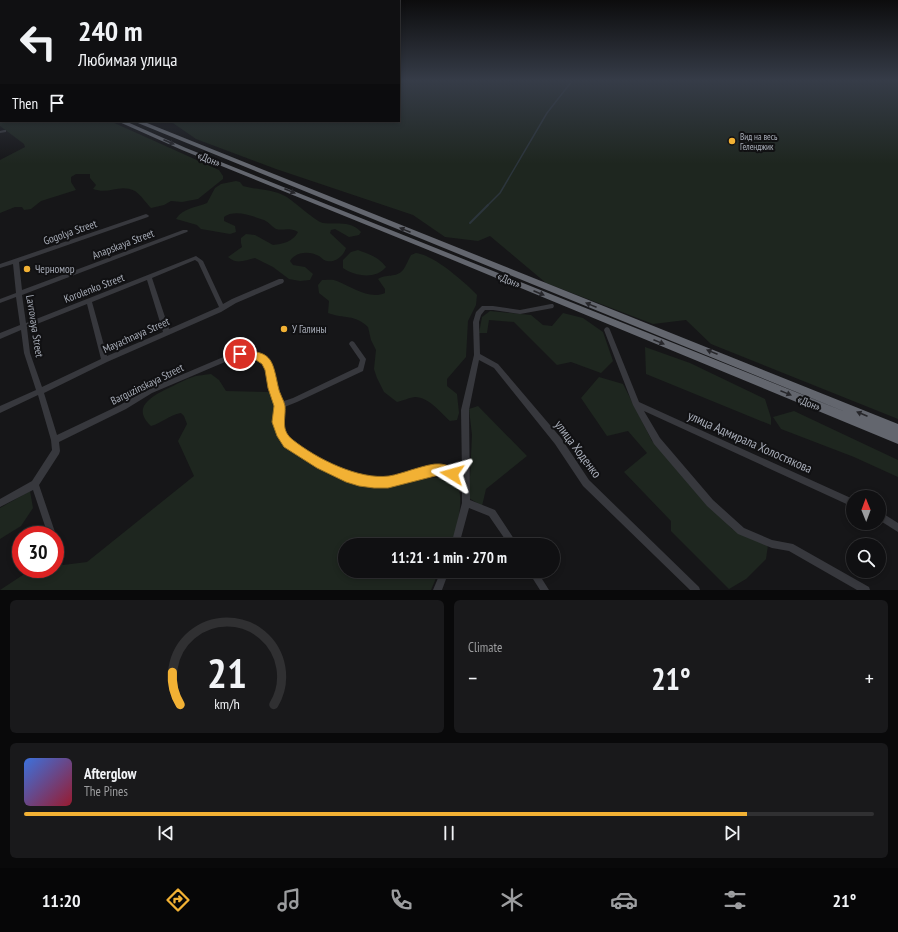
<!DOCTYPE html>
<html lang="en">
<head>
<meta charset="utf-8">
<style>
  :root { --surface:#101012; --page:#19191b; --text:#f1f3f6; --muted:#9c9d9f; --line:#303032; --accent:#f2b134 }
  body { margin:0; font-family:"PT Sans Narrow",sans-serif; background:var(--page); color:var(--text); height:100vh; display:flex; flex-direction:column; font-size:15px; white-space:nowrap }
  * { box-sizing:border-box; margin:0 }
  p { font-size:13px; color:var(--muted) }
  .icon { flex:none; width:22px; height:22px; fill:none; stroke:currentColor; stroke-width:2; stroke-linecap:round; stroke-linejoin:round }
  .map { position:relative; height:590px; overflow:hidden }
  .side { display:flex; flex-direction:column; gap:10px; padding:10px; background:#09090a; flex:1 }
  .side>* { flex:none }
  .hud { position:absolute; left:0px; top:0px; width:400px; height:122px; box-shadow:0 2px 6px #0003,0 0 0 1px var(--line); background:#101012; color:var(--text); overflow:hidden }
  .needle { width:26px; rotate:359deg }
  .buttons { position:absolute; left:846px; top:490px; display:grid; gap:8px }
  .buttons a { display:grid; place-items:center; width:40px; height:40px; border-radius:50%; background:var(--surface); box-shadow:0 2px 6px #0003,0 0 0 1px var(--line); font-size:20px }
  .speed { position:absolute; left:12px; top:526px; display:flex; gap:8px; font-size:20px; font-weight:700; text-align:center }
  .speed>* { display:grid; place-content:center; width:52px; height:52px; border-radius:50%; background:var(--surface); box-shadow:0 2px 6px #0003,0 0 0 1px var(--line); line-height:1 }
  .speed .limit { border:6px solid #d22; background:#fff; color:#111 }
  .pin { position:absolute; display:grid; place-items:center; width:34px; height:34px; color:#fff; margin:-17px; border:2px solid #fff; border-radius:50%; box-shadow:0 1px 4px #0007 }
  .me { position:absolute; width:44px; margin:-22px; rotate:278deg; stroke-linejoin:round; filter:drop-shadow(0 0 3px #0008) }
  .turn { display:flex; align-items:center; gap:14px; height:84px; padding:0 12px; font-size:18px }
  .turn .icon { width:52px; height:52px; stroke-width:2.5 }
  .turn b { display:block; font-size:28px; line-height:34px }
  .then { display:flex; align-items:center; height:38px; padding:0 12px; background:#0003; gap:8px; font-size:15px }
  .big { font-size:30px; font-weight:700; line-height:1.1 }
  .side .card { flex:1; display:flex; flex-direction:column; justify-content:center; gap:6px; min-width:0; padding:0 14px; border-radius:6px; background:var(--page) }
  .side .dial { align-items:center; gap:0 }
  .dial svg { height:104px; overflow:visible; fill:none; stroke:var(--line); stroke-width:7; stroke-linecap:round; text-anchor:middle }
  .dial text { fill:var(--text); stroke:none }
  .song { display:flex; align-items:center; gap:12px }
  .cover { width:48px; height:48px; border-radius:6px; background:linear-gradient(135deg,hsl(220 70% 55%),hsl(350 70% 35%)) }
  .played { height:4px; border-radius:2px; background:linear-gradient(90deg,var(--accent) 85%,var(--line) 85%) }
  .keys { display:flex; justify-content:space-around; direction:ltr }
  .heat { display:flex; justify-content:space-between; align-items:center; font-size:22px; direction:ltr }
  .side .tiles { flex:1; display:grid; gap:10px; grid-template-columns:1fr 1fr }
  .card:last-child { grid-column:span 2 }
  .trip { position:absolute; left:338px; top:538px; width:222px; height:40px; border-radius:20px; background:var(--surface); box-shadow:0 2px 6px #0003,0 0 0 1px var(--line); font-weight:700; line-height:40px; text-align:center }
  .dock { display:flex; height:64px; justify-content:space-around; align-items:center; background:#060607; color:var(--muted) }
  .dock .icon { width:28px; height:28px }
  .dock .on { color:var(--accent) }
  .dock b { font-size:18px; color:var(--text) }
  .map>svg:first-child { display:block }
</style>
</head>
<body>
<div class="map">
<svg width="898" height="590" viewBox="0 0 898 590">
  <rect width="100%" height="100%" fill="#161618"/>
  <path fill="#1e261f" d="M399,81h499v338l-187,-75 -25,-24 -33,4 -107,-41 -56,-47 -12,5 -33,-4 -32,-22 -137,-46 -80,-30 -26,-18h229z
    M0,104l1,17h109l109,49 4,6v3l-25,20 -16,3 -11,-1 -7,4 -13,3c-5,-5 -10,-13 -16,-17 -16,-8 -25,4 -42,-2l3,-4 -6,-7v-4h-14l-5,3v5l5,8 -35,11 -10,8 -7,1 -2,-3h-7l-15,6v-53l25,-13 -1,-3 -24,-18z
    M236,181l4,1 3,4c14,4 29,3 42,10 9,5 31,26 38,27 14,2 27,-3 38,9l-2,3 -10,2 -14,-8 -4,1 -1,3 16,15c-2,7 -10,15 -19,13 -3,0 -6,-4 -8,-5 -9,-5 -23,-5 -29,5l3,4 12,2 8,7 -3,6 -10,1 -11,-2 -16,-12 -18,-9c-10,2 -18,7 -27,-1l14,-10 -1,-4v-5l5,-4 9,1 18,10c9,-1 20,-3 25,-13 -9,-5 -16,-1 -22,-3 -4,-2 -7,-7 -12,-9 -12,-4 -29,-11 -40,-3v4l11,5 1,6 -6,2 -29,-5 -4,-4 -21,-6c7,-11 19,-11 31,-16l8,-15 6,-4z
    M358,250c10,4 21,7 28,17 -10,13 -32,9 -43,1v-8l8,-8z
    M416,253c4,1 9,2 12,4 13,5 40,28 49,38l-1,10 -8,16 -2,36 -19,22v7l10,8 2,19 -2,7 -7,1c-9,-8 -21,-24 -35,-24 -4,0 -13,4 -18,5l-13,-10 -7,-14 -3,-9 2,-19 -5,-10 -3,-13c-13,-13 -24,-8 -40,-14l1,-12 -10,-8 -1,-8 4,-5c4,0 11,-1 15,1 15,6 32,19 48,12v-4l-7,-10c7,-5 19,-1 25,-9 3,-4 5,-10 8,-15z
    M490,311l41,4 12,10 9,1 11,-13 20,5 20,14 10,29 -12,12 -30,-11 -14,3 -43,-43 -25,-2 -2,13h-8l3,-16z
    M645,347l45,16 75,36 6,19v7l-125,-51z
    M211,374l8,6 7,11 43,1c2,6 6,12 6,18 1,11 -2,22 7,31 21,24 53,30 82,37 8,2 18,7 26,6 19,-1 46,-12 63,-2 15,8 3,50 -2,63h-106v26h94l-8,19h-431l32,-21h23v-14l8,10 24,-3 107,-86 -16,-35 9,-17 -3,-8 -3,-3c-12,2 -19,10 -30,13 -22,-20 5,-32 22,-40 6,-3 13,-7 20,-9 5,-2 13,-2 18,-3z
    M599,377l24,7 29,57 80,88 36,16 -2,14 -20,20 -17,10 -58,-58v-10l-47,-49 23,-19 -19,-22 -21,5 -26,-38z
    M478,406l49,50 -41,33 -4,17 -13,-8 3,-63 -3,-26z
    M794,411l104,49v17l-44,-20 -73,-28 -8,-12z
    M30,491l3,17 -12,18 -21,13v-31z"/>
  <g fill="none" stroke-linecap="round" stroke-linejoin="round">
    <path stroke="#2c353c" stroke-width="1.5" d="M487,206l13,-13 47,-80 25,-32"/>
    <path stroke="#2c353c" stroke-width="2" d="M470,223l18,-18"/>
    <path fill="#37383d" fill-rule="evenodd" d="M4,130h2v2l-6,1v-2z
      M146,214l2,1 1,1 -1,1 -129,45 3,28 161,-60h4l1,1 -1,1 -165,63 4,28 170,-67 7,5 20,43 9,-5 47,-20h4l1,2 -1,2 -47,20 -15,9 -114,50 -63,31 13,42 63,-30 28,-16 73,-31 19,-7 18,2 9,6 6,11 3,18 5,14 12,-4 65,-31 2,-7 -11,-16 1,-2 2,-1 2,1 12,17 -3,12 -66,31 -15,6v14l2,9 7,9 33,21 23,11 27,7 14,-1 51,-12 23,7 -1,-63 13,-55 -1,-33 3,-10 6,-6h11l27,4 31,-6h2l1,2 -1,2 -33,6 -27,-4h-8l-4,5 -2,7 1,32 18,10 63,74 28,42 110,107 1,3h-10l-107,-104 -28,-42 -61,-76 -15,-8 -10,50 1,90 25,10 23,35h-9l-20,-29 -20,-8 -10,37h-8l11,-42v-22l-23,-7 -51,12 -14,1 -28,-7 -28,-13 -33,-21 -7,-12 -4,-12 1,-16 -5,-18 -3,-18 -4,-7 -6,-4 -17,-2 -15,5 -73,31 -26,16 -67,33 1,9 -1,3 -20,31 17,50 -1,3v-3h-7l-15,-45 -33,17v-8l32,-18 20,-31 -1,-10 -13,-45 -38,18v-7l36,-16 -12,-37 -3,-23 -21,9v-6l20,-8 -4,-28 -16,6v-4l16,-6 -3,-29 -13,4v-4zM195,260l3,2 21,45 -50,22 -17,-51zM147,280l16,52 -56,24 -15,-54zM87,304l14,55 -59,28 -12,-34 -3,-25z
      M607,327l2,1 1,2 29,72 214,97v8l-209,-96 16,27 53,62 31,28 28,12 21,4 76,43 1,3h-13l-68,-39 -17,-3 -34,-14 -31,-28 -53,-62 -21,-39 -29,-75 1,-2z
      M879,511l19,12v9l-19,-12z
      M441,571h8l-7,19h-9z
      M528,571h9l12,19h-9z"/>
    <path fill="#63666e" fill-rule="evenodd" d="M117,121h8l61,27 662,265 -715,-292h9l756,303v20l-450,-186 -266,-108z"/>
  </g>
  <defs><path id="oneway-solid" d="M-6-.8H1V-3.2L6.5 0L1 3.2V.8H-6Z"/></defs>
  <g fill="#26262a">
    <use href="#oneway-solid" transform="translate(169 142) rotate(23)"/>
    <use href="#oneway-solid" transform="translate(290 191) rotate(22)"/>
    <use href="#oneway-solid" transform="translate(405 230) rotate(-158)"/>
    <use href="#oneway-solid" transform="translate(539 293) rotate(23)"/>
    <use href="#oneway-solid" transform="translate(591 305) rotate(-158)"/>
    <use href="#oneway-solid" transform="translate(659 342) rotate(22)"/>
    <use href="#oneway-solid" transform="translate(712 352) rotate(-158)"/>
    <use href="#oneway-solid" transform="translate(786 393) rotate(22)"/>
    <use href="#oneway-solid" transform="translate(862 414) rotate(-157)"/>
  </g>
  <linearGradient id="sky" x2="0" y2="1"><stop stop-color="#0c0c0d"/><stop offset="0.49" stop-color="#363c48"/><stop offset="1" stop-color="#363c48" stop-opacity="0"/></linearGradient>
  <rect width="898" height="164" fill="url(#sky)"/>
  <path fill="#f2b134" stroke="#9d7322" d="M240,350c31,2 32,7 38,36 1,7 6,14 7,20 1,13 -5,24 8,34 24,19 66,40 96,36 13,-2 39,-13 50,-12 6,0 13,3 18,6l1,4 -1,4 -5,2 -13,-5 -51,13h-14l-15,-2 -13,-4 -29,-14 -33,-21 -7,-11 -5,-14 2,-16 -6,-18 -3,-18 -3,-6 -6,-4 -20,-3 -1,-3 1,-3z"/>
  <g fill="#f2b134" stroke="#111113" stroke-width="1.5">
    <circle cx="732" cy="141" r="4"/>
    <circle cx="27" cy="269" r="4"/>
    <circle cx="284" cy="329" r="4"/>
  </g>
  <g text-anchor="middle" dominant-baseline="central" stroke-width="4" stroke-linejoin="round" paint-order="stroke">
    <g font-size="9" fill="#a8adb8" stroke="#111113" text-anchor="start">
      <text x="740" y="136">Вид на весь<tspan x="740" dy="10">Геленджик</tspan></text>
    </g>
    <g font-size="11" fill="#a8adb8" stroke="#111113">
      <text transform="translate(209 159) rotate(22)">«Дон»</text>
      <text transform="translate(70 232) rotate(-19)">Gogolya Street</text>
      <text transform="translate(123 244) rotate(-21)">Anapskaya Street</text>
      <text transform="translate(509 280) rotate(23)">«Дон»</text>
      <text transform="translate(94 288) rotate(-21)">Korolenko Street</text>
      <text transform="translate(35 326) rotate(81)">Lavrovaya Street</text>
      <text transform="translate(136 335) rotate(-24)">Mayachnaya Street</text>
      <text transform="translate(147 384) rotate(-26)">Barguzinskaya Street</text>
      <text transform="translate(809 403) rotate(22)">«Дон»</text>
    </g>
    <g font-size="11" fill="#a8adb8" stroke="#111113" text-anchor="start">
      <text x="35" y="269">Черномор</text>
      <text x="292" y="329">У Галины</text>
    </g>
    <g font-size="13" fill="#a8adb8" stroke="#111113">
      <text transform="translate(750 442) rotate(24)">улица Адмирала Холостякова</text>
      <text transform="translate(578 449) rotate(53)">улица Ходенко</text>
    </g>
  </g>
</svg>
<div class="buttons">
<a><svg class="needle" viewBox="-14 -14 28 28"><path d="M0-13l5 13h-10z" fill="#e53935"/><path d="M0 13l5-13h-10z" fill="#9c9d9f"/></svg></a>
<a><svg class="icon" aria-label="search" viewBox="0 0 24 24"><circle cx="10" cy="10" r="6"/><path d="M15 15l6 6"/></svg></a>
</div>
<div class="speed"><div class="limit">30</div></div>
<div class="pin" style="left:240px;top:354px;background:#d93025"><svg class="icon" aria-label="arrive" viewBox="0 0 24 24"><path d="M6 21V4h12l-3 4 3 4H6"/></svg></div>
<svg class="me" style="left:452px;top:474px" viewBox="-20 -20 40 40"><path d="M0-17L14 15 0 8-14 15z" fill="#f2b134" stroke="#fff" stroke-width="4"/></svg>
<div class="trip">11:21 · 1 min · 270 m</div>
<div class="hud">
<div class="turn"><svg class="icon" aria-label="left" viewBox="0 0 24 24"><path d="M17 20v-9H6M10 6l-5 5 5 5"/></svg><div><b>240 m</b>Любимая улица</div></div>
<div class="then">Then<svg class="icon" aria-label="arrive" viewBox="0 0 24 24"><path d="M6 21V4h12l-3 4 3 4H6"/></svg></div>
</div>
</div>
<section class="side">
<div class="tiles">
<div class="card dial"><svg viewBox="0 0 100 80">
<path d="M14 69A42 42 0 1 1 86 69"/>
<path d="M14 69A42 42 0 0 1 8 44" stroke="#f2b134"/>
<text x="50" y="56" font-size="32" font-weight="700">21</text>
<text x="50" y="72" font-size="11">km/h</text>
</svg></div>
<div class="card"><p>Climate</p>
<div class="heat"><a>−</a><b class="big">21°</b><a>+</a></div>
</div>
<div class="card">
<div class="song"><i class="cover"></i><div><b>Afterglow</b><p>The Pines</p></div></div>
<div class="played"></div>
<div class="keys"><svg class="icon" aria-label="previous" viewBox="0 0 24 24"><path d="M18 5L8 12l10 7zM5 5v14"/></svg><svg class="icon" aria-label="pause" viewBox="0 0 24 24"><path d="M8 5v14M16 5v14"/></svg><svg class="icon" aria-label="next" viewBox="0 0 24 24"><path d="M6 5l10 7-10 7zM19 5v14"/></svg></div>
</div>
</div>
</section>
<nav class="dock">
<b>11:20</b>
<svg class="icon on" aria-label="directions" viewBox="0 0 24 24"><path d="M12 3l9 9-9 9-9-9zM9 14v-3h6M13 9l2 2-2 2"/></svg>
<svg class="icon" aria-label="music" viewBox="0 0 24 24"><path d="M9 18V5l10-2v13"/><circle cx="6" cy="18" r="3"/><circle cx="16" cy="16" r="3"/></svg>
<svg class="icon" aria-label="phone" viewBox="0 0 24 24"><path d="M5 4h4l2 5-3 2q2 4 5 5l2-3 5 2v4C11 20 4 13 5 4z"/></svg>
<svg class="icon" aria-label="climate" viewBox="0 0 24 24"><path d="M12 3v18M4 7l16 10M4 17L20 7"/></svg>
<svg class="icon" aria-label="car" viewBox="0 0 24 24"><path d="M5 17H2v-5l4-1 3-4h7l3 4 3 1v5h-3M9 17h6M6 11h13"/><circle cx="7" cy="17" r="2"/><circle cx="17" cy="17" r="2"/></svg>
<svg class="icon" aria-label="filters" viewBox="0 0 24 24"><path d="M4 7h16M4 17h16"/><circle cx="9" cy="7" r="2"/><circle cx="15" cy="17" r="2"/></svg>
<b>21°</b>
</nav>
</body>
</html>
